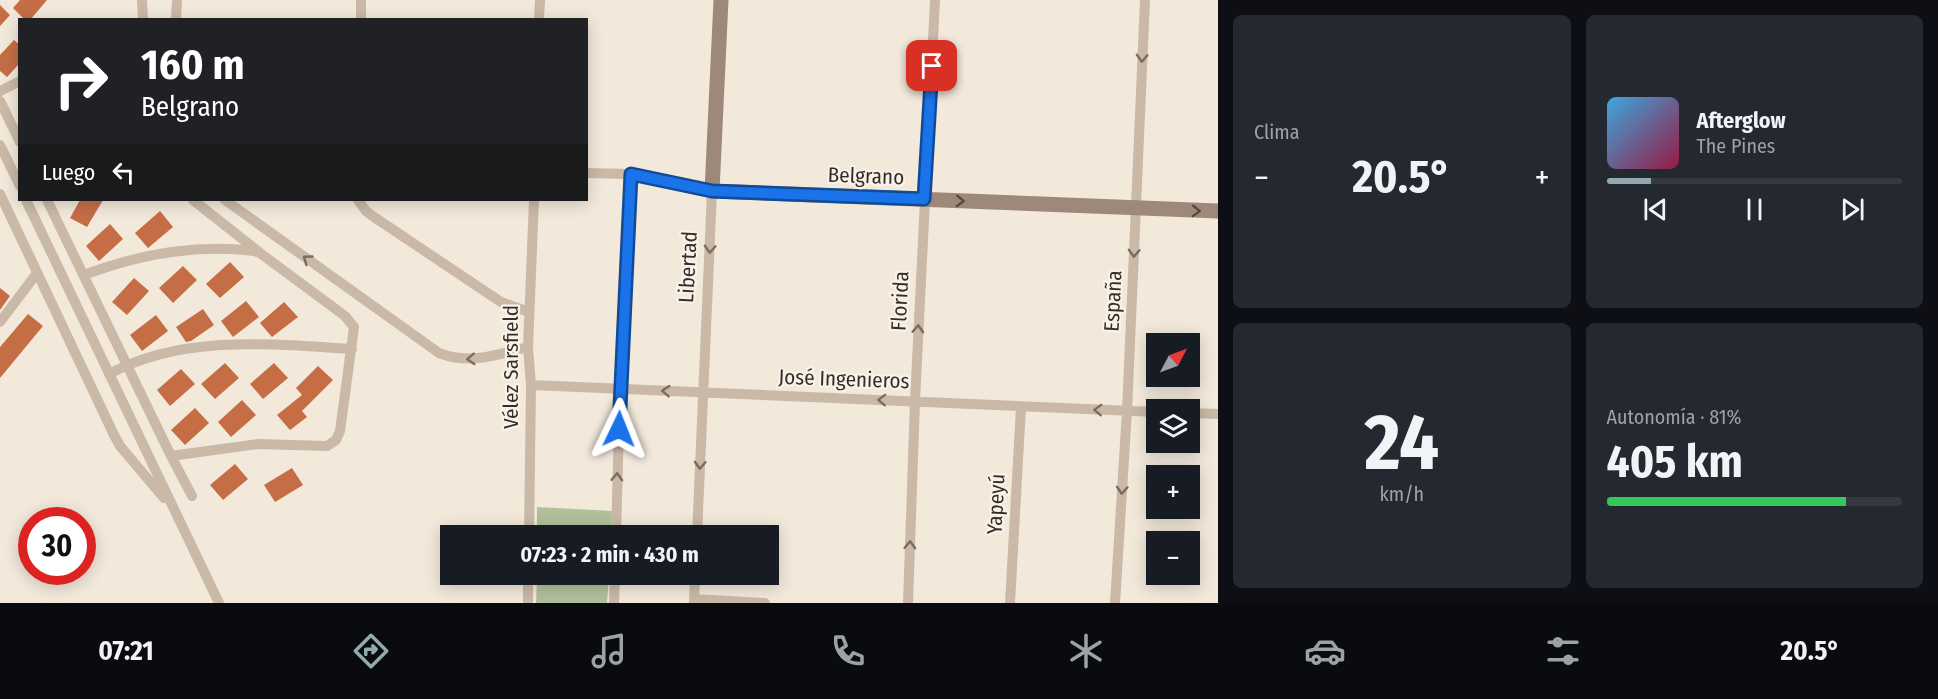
<!DOCTYPE html>
<html lang="es">
<head>
<meta charset="utf-8">
<style>
  :root { --surface:#171b24; --page:#242831; --text:#f1f3f6; --muted:#9ea1a6; --line:#363941; --accent:#92a9ae }
  body { margin:0; font-family:"Fira Sans Condensed",sans-serif; background:var(--page); color:var(--text); height:100vh; display:flex; flex-direction:column; font-size:22px; white-space:nowrap }
  * { box-sizing:border-box; margin:0 }
  p { font-size:20px; color:var(--muted) }
  .icon { flex:none; width:33px; height:33px; fill:none; stroke:currentColor; stroke-width:2; stroke-linecap:round; stroke-linejoin:round }
  .map { position:relative; flex:1; overflow:hidden }
  .panel { display:flex; flex-direction:column; gap:15px; padding:15px; background:#0d0f14; width:720px }
  .panel>* { flex:none }
  .top-card { position:absolute; left:18px; top:18px; width:570px; height:183px; border-radius:0px; box-shadow:0 3px 15px #0003; background:#202124; color:#fff; overflow:hidden }
  .needle { width:39px; rotate:49deg }
  .tools { position:absolute; left:1146px; top:333px; display:grid; gap:12px }
  .tools a { display:grid; place-items:center; width:54px; height:54px; border-radius:0px; background:var(--surface); box-shadow:0 3px 15px #0003; font-size:30px }
  .speed { position:absolute; left:18px; top:507px; display:flex; gap:12px; font-size:30px; font-weight:700; text-align:center }
  .speed>* { display:grid; place-content:center; width:78px; height:78px; border-radius:50%; background:var(--surface); box-shadow:0 3px 15px #0003; line-height:1 }
  .speed .limit { border:9px solid #d22; background:#fff; color:#111 }
  .pin { position:absolute; display:grid; place-items:center; width:51px; height:51px; color:#fff; margin:-26px; border-radius:12px; box-shadow:0 3px 9px #0006 }
  .me { position:absolute; width:66px; margin:-33px; rotate:2deg; stroke-linejoin:round; filter:drop-shadow(0 0 4px #0008) }
  .turn { display:flex; align-items:center; gap:21px; height:126px; padding:0 24px; font-size:27px }
  .turn .icon { width:78px; height:78px; stroke-width:2.5 }
  .turn b { display:block; font-size:42px; line-height:51px }
  .then { display:flex; align-items:center; height:57px; padding:0 24px; background:#0003; gap:12px; font-size:22px }
  .big { font-size:45px; font-weight:700; line-height:1.1 }
  .panel .tile { flex:1; display:flex; flex-direction:column; justify-content:center; gap:9px; min-width:0; padding:0 21px; border-radius:9px; background:var(--page) }
  .panel .dial { align-items:center; gap:0 }
  .dial b { font-size:78px; line-height:1 }
  .song { display:flex; align-items:center; gap:18px }
  .cover { width:72px; height:72px; border-radius:9px; background:linear-gradient(135deg,hsl(200 70% 55%),hsl(340 70% 35%)) }
  .played { height:6px; border-radius:3px; background:linear-gradient(90deg,var(--accent) 15%,var(--line) 15%) }
  .keys { display:flex; justify-content:space-around; direction:ltr }
  .heat { display:flex; justify-content:space-between; align-items:center; font-size:33px; direction:ltr }
  .charge { height:9px; border-radius:4px; background:linear-gradient(90deg,#34c759 81%,var(--line) 0) }
  .panel .tiles { flex:1; display:grid; gap:15px; grid-template-columns:repeat(2,1fr) }
  .trip { position:absolute; left:440px; top:525px; width:339px; height:60px; border-radius:0px; background:var(--surface); box-shadow:0 3px 15px #0003; font-weight:700; line-height:60px; text-align:center }
  .tabs { display:flex; height:96px; justify-content:space-around; align-items:center; background:#090b0e; color:var(--muted) }
  .tabs .icon { width:42px; height:42px }
  .tabs .selected { color:var(--accent) }
  .tabs b { font-size:27px; color:var(--text) }
  main { display:flex; flex:1; min-height:0 }
  .map>svg:first-child { display:block }
</style>
</head>
<body>
<main>
<div class="map">
<svg width="1218" height="603" viewBox="0 0 1218 603">
  <rect width="100%" height="100%" fill="#f2e9db"/>
  <path fill="#b1c09b" d="M537,507l75,4 -1,24 -74,1z
    M537,575h72l-2,28h-71z"/>
  <path fill="#c56e46" d="M20,0h27l-17,20h-5l-12,-12z
    M0,5l10,10 -10,11z
    M14,40l6,5v18l-13,14 -7,-6v-16z
    M80,200h23l-16,27 -17,-9z
    M160,211l13,16 -25,21 -13,-15z
    M110,224l13,15 -24,22 -13,-15z
    M230,262l14,15 -24,21 -14,-14z
    M183,266l14,14 -24,23 -14,-15z
    M134,278l15,13 -22,24 -15,-13z
    M0,288l10,8 -10,14z
    M246,301l13,16 -26,20 -12,-16z
    M284,302l14,15 -26,20 -12,-14z
    M203,309l11,16 -23,16 -5,1 -10,-15z
    M28,314l15,12 -43,52v-31z
    M156,315l12,16 -26,20 -12,-16z
    M225,363l14,15 -24,21 -14,-15z
    M274,363l14,15 -25,21 -13,-15z
    M318,366l15,14 -31,31 5,6 -17,13 -13,-15 25,-20 -6,-7z
    M181,369l14,15 -25,22 -13,-16z
    M242,400l14,15 -25,22 -13,-15z
    M195,408l14,15 -24,22 -14,-15z
    M235,464l13,15 -25,21 -13,-15z
    M292,468l11,17 -28,17 -11,-17z"/>
  <g fill="none" stroke-linecap="round" stroke-linejoin="round">
    <path stroke="#cab9a7" stroke-width="10" d="M142,0l1,20
      M176,20l1,-20
      M361,20v-20
      M539,20l1,-20
      M0,91l20,-10
      M0,101l20,41
      M0,145l20,41
      M586,173l45,1 81,17 -15,345
      M0,194l114,241 6,11 44,52
      M26,200l193,403
      M47,200l124,256 21,40
      M193,200l66,52
      M225,200l214,153c30,12 58,2 89,-6
      M358,200l8,11 8,6 127,85 28,10
      M84,275c53,-20 113,-31 170,-24l6,2 85,63 9,11 -14,104 -4,9 -9,6 -69,-2 -87,12
      M0,322l37,-49
      M109,374c74,-40 162,-30 243,-25
      M531,385l625,27
      M1190,413l28,1
      M529,536l2,-151 -3,-38 6,-147
      M616,536l4,-148 11,-214
      M694,599l71,4
      M528,603v-29
      M614,603l1,-29
      M694,603l1,-29
      M908,603l7,-202 20,-401
      M1010,603l11,-196
      M1115,603l12,-192 18,-411"/>
    <path stroke="#9d8879" stroke-width="15" d="M721,0l-9,191 506,20"/>
  </g>
  <defs><path id="oneway-chevron" d="M-2-3.5L2.5 0L-2 3.5" fill="none" stroke-width="1.6" stroke-linecap="round" stroke-linejoin="round" transform="scale(1.5)"/></defs>
  <g stroke="#796c61">
    <use href="#oneway-chevron" transform="translate(1142 58) rotate(92)"/>
    <use href="#oneway-chevron" transform="translate(710 249) rotate(93)"/>
    <use href="#oneway-chevron" transform="translate(1134 253) rotate(93)"/>
    <use href="#oneway-chevron" transform="translate(307 259) rotate(-144)"/>
    <use href="#oneway-chevron" transform="translate(918 329) rotate(-87)"/>
    <use href="#oneway-chevron" transform="translate(471 359) rotate(177)"/>
    <use href="#oneway-chevron" transform="translate(666 391) rotate(-177)"/>
    <use href="#oneway-chevron" transform="translate(882 400) rotate(-178)"/>
    <use href="#oneway-chevron" transform="translate(1098 410) rotate(-178)"/>
    <use href="#oneway-chevron" transform="translate(700 465) rotate(93)"/>
    <use href="#oneway-chevron" transform="translate(617 477) rotate(-88)"/>
    <use href="#oneway-chevron" transform="translate(1122 490) rotate(94)"/>
    <use href="#oneway-chevron" transform="translate(910 545) rotate(-88)"/>
  </g>
  <g stroke="#554840">
    <use href="#oneway-chevron" transform="translate(960 201) rotate(2)"/>
    <use href="#oneway-chevron" transform="translate(1196 211) rotate(2)"/>
  </g>
  <g fill="none" stroke-linecap="round" stroke-linejoin="round">
    <defs>
      <path id="route" d="M619,429l12,-255 81,17 212,8 8,-133"/>
    </defs>
    <use href="#route" stroke="#114b97" stroke-width="15"/>
    <use href="#route" stroke="#1a73e8" stroke-width="10"/>
  </g>
  <g text-anchor="middle" dominant-baseline="central" stroke-width="4.5" stroke-linejoin="round" paint-order="stroke">
    <g font-size="21" fill="#362d28" stroke="#f9f2e8">
      <text transform="translate(866 176) rotate(2)">Belgrano</text>
      <text transform="translate(688 267) rotate(-87)">Libertad</text>
      <text transform="translate(900 301) rotate(-87)">Florida</text>
      <text transform="translate(1113 301) rotate(-87)">España</text>
      <text transform="translate(511 367) rotate(-90)">Vélez Sarsfield</text>
      <text transform="translate(844 379) rotate(2)">José Ingenieros</text>
      <text transform="translate(996 504) rotate(-87)">Yapeyú</text>
    </g>
  </g>
</svg>
<div class="tools">
<a><svg class="needle" viewBox="-14 -14 28 28"><path d="M0-13l5 13h-10z" fill="#e53935"/><path d="M0 13l5-13h-10z" fill="#9ea1a6"/></svg></a>
<a><svg class="icon" aria-label="layers" viewBox="0 0 24 24"><path d="M12 4l9 5-9 5-9-5zM3 14l9 5 9-5"/></svg></a>
<a>+</a>
<a>−</a>
</div>
<div class="speed"><div class="limit">30</div></div>
<div class="pin" style="left:932px;top:66px;background:#d93025"><svg class="icon" aria-label="arrive" viewBox="0 0 24 24"><path d="M6 21V4h12l-3 4 3 4H6"/></svg></div>
<svg class="me" style="left:619px;top:429px" viewBox="-20 -20 40 40"><path d="M0-17L14 15 0 8-14 15z" fill="#1a73e8" stroke="#fff" stroke-width="4"/></svg>
<div class="trip">07:23 · 2 min · 430 m</div>
<div class="top-card">
<div class="turn"><svg class="icon" aria-label="right" viewBox="0 0 24 24"><path d="M7 20v-9h11M14 6l5 5-5 5"/></svg><div><b>160 m</b>Belgrano</div></div>
<div class="then">Luego<svg class="icon" aria-label="left" viewBox="0 0 24 24"><path d="M17 20v-9H6M10 6l-5 5 5 5"/></svg></div>
</div>
</div>
<section class="panel">
<div class="tiles">
<div class="tile"><p>Clima</p>
<div class="heat"><a>−</a><b class="big">20.5°</b><a>+</a></div>
</div>
<div class="tile">
<div class="song"><i class="cover"></i><div><b>Afterglow</b><p>The Pines</p></div></div>
<div class="played"></div>
<div class="keys"><svg class="icon" aria-label="previous" viewBox="0 0 24 24"><path d="M18 5L8 12l10 7zM5 5v14"/></svg><svg class="icon" aria-label="pause" viewBox="0 0 24 24"><path d="M8 5v14M16 5v14"/></svg><svg class="icon" aria-label="next" viewBox="0 0 24 24"><path d="M6 5l10 7-10 7zM19 5v14"/></svg></div>
</div>
<div class="tile dial"><b>24</b><p>km/h</p></div>
<div class="tile"><p>Autonomía · 81%</p><b class="big">405 km</b><div class="charge"></div></div>
</div>
</section>
</main>
<nav class="tabs">
<b>07:21</b>
<svg class="icon selected" aria-label="directions" viewBox="0 0 24 24"><path d="M12 3l9 9-9 9-9-9zM9 14v-3h6M13 9l2 2-2 2"/></svg>
<svg class="icon" aria-label="music" viewBox="0 0 24 24"><path d="M9 18V5l10-2v13"/><circle cx="6" cy="18" r="3"/><circle cx="16" cy="16" r="3"/></svg>
<svg class="icon" aria-label="phone" viewBox="0 0 24 24"><path d="M5 4h4l2 5-3 2q2 4 5 5l2-3 5 2v4C11 20 4 13 5 4z"/></svg>
<svg class="icon" aria-label="climate" viewBox="0 0 24 24"><path d="M12 3v18M4 7l16 10M4 17L20 7"/></svg>
<svg class="icon" aria-label="car" viewBox="0 0 24 24"><path d="M5 17H2v-5l4-1 3-4h7l3 4 3 1v5h-3M9 17h6M6 11h13"/><circle cx="7" cy="17" r="2"/><circle cx="17" cy="17" r="2"/></svg>
<svg class="icon" aria-label="filters" viewBox="0 0 24 24"><path d="M4 7h16M4 17h16"/><circle cx="9" cy="7" r="2"/><circle cx="15" cy="17" r="2"/></svg>
<b>20.5°</b>
</nav>
</body>
</html>
